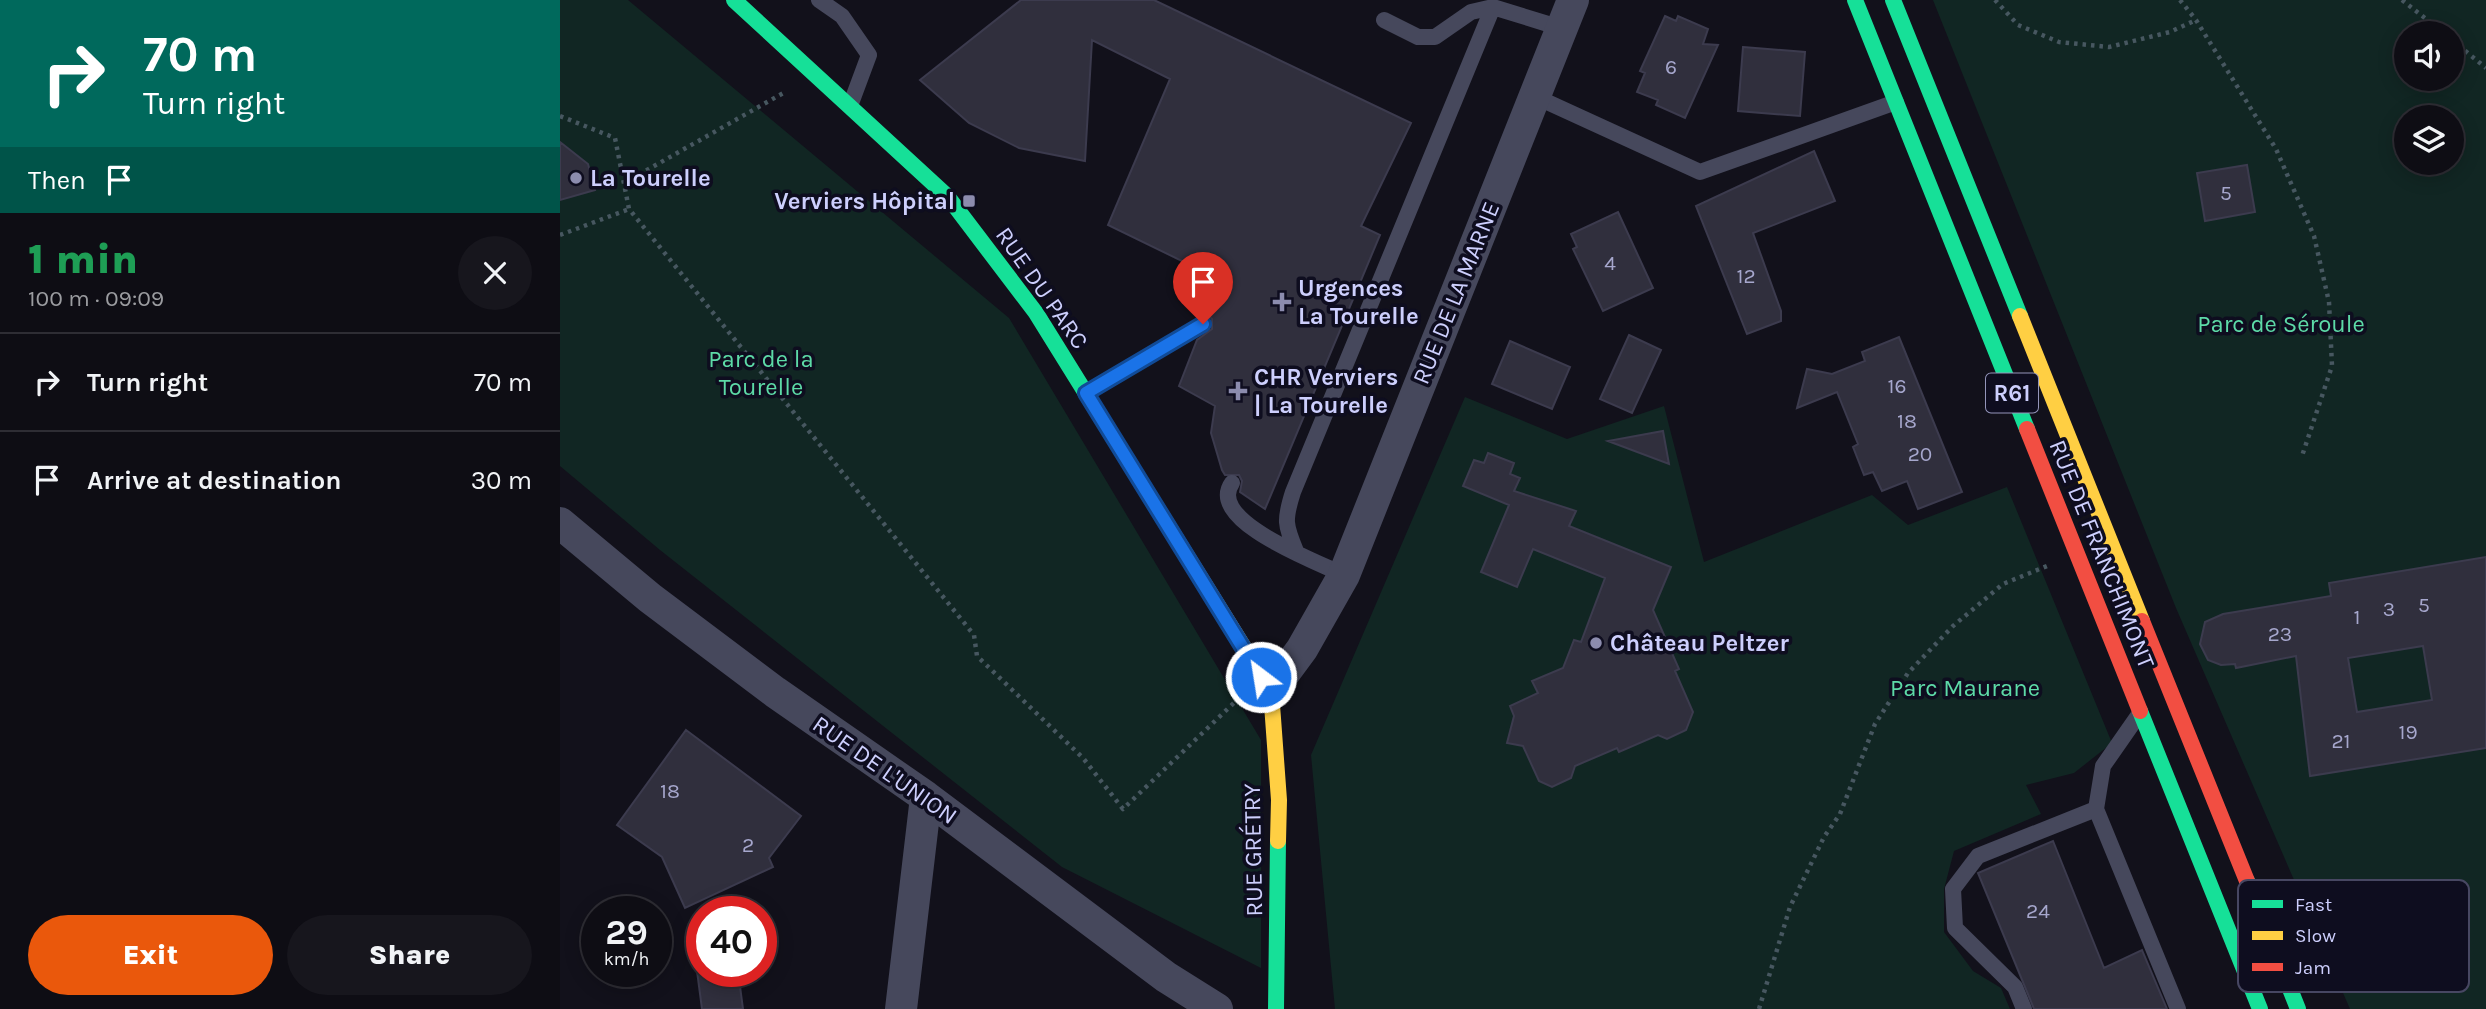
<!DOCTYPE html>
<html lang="en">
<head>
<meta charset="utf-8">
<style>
  :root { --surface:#0e0d14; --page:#17161d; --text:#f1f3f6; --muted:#9b9ca0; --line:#2e2d34; --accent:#ea580c }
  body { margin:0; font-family:Karla,sans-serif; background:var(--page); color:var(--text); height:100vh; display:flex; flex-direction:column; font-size:26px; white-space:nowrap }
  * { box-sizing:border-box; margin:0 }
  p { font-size:23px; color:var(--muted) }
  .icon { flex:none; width:38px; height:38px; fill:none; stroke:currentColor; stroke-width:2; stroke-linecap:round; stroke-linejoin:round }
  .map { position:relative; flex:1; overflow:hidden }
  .sheet { display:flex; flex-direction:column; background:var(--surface); width:560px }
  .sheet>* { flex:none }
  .banner { background:#00695c; color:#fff; overflow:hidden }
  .buttons { position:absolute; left:1834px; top:21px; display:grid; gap:14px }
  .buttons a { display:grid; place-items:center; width:70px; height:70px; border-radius:50%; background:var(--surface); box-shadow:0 4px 18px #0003,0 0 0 2px var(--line); font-size:35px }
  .speed { position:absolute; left:21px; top:896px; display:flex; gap:14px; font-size:35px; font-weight:700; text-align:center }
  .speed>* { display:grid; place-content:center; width:91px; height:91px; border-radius:50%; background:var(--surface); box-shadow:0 4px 18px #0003,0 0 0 2px var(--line); line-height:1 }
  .speed small { font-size:18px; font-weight:400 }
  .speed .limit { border:10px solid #d22; background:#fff; color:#111 }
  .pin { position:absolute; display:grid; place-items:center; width:60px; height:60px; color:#fff; margin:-72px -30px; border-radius:50% 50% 50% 0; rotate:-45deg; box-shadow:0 0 7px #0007 }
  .pin .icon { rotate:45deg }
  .me { position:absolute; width:77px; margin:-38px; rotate:329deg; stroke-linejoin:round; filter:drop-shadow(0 0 5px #0008) }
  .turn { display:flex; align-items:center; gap:24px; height:147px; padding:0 28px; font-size:32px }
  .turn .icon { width:91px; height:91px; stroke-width:2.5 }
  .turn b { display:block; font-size:49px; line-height:60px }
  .then { display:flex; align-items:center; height:66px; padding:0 28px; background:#0003; gap:14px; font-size:26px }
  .round { display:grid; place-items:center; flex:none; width:74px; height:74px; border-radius:37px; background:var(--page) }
  .overview { display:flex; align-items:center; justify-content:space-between; height:119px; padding:0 28px }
  h1 { font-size:42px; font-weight:800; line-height:52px; color:#1e9e55 }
  .action { display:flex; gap:14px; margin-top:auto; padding:14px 28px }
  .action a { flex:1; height:80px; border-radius:42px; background:var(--accent); color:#fff; font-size:28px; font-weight:800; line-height:80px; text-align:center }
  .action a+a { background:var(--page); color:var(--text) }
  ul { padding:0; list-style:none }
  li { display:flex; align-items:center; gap:21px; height:98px; padding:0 28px; border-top:2px solid var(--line) }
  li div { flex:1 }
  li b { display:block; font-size:26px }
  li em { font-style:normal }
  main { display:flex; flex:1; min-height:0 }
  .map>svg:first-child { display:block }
  .green { fill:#112623; fill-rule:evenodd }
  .building { fill:#302f3d; stroke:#3c3b4e; stroke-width:2; fill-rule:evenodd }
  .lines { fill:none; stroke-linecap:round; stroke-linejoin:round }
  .path { stroke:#475760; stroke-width:4.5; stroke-dasharray:3.5 5; stroke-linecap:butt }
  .lane { stroke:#46485c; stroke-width:16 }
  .street { stroke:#46485c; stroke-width:32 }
  .fast { stroke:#16e098; stroke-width:16 }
  .slow { stroke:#ffcf43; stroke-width:16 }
  .jam { stroke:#f24e42; stroke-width:16 }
  .route-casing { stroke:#114b97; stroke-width:18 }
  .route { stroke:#1a73e8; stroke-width:12 }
  .poi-dot { fill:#8c8cae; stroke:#0e0d1f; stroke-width:2.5 }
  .labels { text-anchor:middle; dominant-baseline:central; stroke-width:7; stroke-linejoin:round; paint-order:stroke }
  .number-label { font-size:21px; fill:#a6a7cd }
  .shield { fill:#0e0d1f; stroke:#9495ba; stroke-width:2 }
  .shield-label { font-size:23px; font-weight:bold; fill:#cdcffd }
  .poi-label { font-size:24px; font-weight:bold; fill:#cdcffd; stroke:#0e0d1f; text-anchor:start }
  .street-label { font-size:24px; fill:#cdcffd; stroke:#0e0d1f }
  .park-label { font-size:24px; fill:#5ddaa7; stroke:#0e0d1f }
  .key { fill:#0e0d1f; stroke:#474762; stroke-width:2 }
  .key-label { font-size:19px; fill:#cdcffd }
</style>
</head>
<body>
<main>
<section class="sheet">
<div class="banner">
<div class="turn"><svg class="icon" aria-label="right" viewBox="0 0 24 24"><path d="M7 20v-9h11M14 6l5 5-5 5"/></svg><div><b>70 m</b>Turn right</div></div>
<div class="then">Then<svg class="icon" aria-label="arrive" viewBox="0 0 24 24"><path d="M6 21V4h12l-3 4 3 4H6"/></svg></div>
</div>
<div class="overview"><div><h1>1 min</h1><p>100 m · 09:09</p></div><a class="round"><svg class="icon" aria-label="close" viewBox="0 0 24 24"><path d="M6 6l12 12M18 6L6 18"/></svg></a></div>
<ul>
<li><svg class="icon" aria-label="right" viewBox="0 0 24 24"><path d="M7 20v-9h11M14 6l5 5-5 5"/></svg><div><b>Turn right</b></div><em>70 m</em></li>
<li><svg class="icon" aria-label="arrive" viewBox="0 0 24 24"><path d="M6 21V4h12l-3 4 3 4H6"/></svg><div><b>Arrive at destination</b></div><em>30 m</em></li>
</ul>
<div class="action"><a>Exit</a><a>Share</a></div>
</section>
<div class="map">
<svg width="1926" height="1009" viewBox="0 0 1926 1009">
  <rect width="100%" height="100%" fill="#12111b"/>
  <!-- green -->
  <path class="green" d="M0,0H68L449,318L701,740V968L502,867L100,550L0,466Z
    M1373,0H1926V1009H1790L1616,608ZM1846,33H1892V79H1846ZM1846,117H1892V163H1846Z
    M905,397L1007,439L1104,406L1144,562L1312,495L1348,525L1447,487L1552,743L1514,773L1466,785L1481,814L1394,851L1384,889V932L1413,971L1441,988L1450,1009H775L751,755Z"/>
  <!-- building -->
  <path class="building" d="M461,0H594L851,123L801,226L820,235L705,509L680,492L682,481L679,475H665L662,470L651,433L655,406L619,386L637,340L652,329V319L647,314L661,280L548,225L610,79L532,40L525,161L459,148L409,123L360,80Z
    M1105,16L1116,21L1118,16L1148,29L1143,44L1158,45L1125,118L1096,105L1098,100L1077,92L1085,73L1080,71Z
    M1183,47L1245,52L1240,116L1178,111Z
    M0,142L28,164L35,190L0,200Z
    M1254,151L1275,201L1193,233L1221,311V321L1187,334L1136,206Z
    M1687,165L1695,212L1645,221L1637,173Z
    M1058,212L1093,288L1043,311L1013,249L1017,247L1011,234Z
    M1069,335L1101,350L1072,413L1040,399Z
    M1339,337L1402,492L1358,509L1347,481L1322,491L1313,472L1304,475L1293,447L1298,444L1277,392L1237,408L1247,369L1272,374L1305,361L1302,352Z
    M950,341L1010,367L992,409L932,384Z
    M1103,431L1109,464L1048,441Z
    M928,453L954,463L950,474L960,478L954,491L1016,511L1009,526L1111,567L1093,610L1119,669L1115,671L1133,712L1126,730L1107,739L1098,735L1059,752L1057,748L1015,766L1011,778L992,787L979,781L963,746L947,743L954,716L950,706L978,693L972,681L1003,668L1014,640L1021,642L1045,578L973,549L957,587L921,572L949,505L903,486L914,460L924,463Z
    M1926,557V748L1750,776L1736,656L1676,668L1675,664L1661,665L1648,660L1640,644L1645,622L1663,614L1771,596L1769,583ZM1863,646L1872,700L1797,712L1788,658Z
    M126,730L241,816L209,858L213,867L125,908L102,857L57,825Z
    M1493,841L1544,968L1582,950L1607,1009H1474L1418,873Z
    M137,971H178L183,1009H142Z"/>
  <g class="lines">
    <!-- path -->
    <path class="path" d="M1435,0L1458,25L1499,42L1549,47L1610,32L1636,20
      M1620,0L1636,20L1716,149L1754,236L1769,302L1772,366L1742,456
      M1842,0L1884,33
      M1892,40L1926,68
      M0,116L55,138L69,209L414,635L417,656L523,758L563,809L678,699
      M64,183L225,92
      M0,235L69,209
      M1199,1009L1230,907L1264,837L1280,814L1315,724L1348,673L1393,626L1443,584L1487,566"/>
    <!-- lane -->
    <path class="lane" d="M259,0L282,16L309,55L290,106
      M824,20L858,37H875L911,12L933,7L1001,28
      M974,96L1140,172L1336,102
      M526,393L643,324
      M672,483C645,521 760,563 784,575
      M736,551C725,525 724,520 733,492L933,7
      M1580,713L1543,766L1536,809L1618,1009
      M1464,1009L1455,987L1395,928L1393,889L1418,856L1536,809"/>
    <!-- street -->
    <path class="street" d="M0,523L90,598L215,692L366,797L606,977L657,1009
      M711,691L742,649L784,575L1013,0
      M341,1009L366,797"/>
    <!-- fast -->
    <path class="fast" d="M174,0L388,197L476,313L553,437
      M1295,0L1467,429
      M1333,0L1460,316
      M1580,711L1700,1009
      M1687,881L1738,1009
      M716,1009L718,841"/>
    <!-- slow -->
    <path class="slow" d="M1460,316L1582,621
      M553,437L711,691L719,800L718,841"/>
    <!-- jam -->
    <path class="jam" d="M1467,429L1580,711
      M1582,621L1687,881"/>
  </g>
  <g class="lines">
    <!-- route casing -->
    <g class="route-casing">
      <path id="route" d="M643,324L526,393L701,677"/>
    </g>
    <!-- route -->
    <use href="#route" class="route"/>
  </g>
  <!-- markers -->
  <g class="poi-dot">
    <circle cx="16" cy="178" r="7"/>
    <rect x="402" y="194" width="14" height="14" rx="3.5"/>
    <path d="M718.5 291.5h7v7h7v7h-7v7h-7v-7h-7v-7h7z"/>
    <path d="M674.5 380.5h7v7h7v7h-7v7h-7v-7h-7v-7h7z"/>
    <circle cx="1036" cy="643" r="7"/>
  </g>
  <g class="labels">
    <!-- number labels -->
    <g class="number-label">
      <text x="1111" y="67">6</text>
      <text x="1666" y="193">5</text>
      <text x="1050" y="263">4</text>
      <text x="1186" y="276">12</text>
      <text x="1337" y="386">16</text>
      <text x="1347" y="421">18</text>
      <text x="1360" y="454">20</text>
      <text x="1864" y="605">5</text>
      <text x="1829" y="609">3</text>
      <text x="1797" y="617">1</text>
      <text x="1720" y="634">23</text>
      <text x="1848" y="732">19</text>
      <text x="1781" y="741">21</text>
      <text x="110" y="791">18</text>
      <text x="188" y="845">2</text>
      <text x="1478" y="911">24</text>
    </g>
    <!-- shield labels -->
    <rect class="shield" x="1426" y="373.5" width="52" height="39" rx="5"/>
    <g class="shield-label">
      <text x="1452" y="393">R61</text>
    </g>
    <!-- poi labels -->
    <g class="poi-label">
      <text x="30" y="178">La Tourelle</text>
      <text x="395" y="201" text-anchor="end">Verviers Hôpital</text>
      <text x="738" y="288">Urgences<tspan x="738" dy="28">La Tourelle</tspan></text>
      <text x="694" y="377">CHR Verviers<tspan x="694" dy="28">| La Tourelle</tspan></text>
      <text x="1050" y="643">Château Peltzer</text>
    </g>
    <!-- street labels -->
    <g class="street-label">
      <text transform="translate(482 288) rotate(55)">RUE DU PARC</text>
      <text transform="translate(896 293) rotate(-68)">RUE DE LA MARNE</text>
      <text transform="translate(1542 554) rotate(68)">RUE DE FRANCHIMONT</text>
      <text transform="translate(325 770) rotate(35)">RUE DE L'UNION</text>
      <text transform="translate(693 850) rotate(-91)">RUE GRÉTRY</text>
    </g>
    <!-- park labels -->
    <g class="park-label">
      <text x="1721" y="324">Parc de Séroule</text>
      <text x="201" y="359">Parc de la<tspan x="201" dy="28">Tourelle</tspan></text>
      <text x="1405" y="688">Parc Maurane</text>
    </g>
  </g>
  <!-- legend -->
  <rect x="1678" y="880" width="231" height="112" rx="10" class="key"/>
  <rect x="1692" y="900" width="31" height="8" fill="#16e098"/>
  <rect x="1692" y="931" width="31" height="9" fill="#ffcf43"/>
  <rect x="1692" y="963" width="31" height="8" fill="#f24e42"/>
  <g class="key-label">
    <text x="1735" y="911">Fast</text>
    <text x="1735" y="942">Slow</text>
    <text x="1735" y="974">Jam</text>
  </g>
</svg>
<div class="buttons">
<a><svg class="icon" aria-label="sound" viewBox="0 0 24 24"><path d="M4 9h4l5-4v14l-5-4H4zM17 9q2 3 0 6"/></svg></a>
<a><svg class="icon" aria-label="layers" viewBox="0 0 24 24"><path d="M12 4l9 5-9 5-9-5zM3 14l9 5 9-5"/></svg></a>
</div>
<div class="speed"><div>29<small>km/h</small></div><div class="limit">40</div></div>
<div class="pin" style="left:643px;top:324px;background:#d93025"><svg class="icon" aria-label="arrive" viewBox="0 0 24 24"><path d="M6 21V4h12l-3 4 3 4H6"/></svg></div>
<svg class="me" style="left:701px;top:677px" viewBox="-20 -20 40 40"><circle r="17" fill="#1a73e8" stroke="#fff" stroke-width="3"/><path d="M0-11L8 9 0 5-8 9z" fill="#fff"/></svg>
</div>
</main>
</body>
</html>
